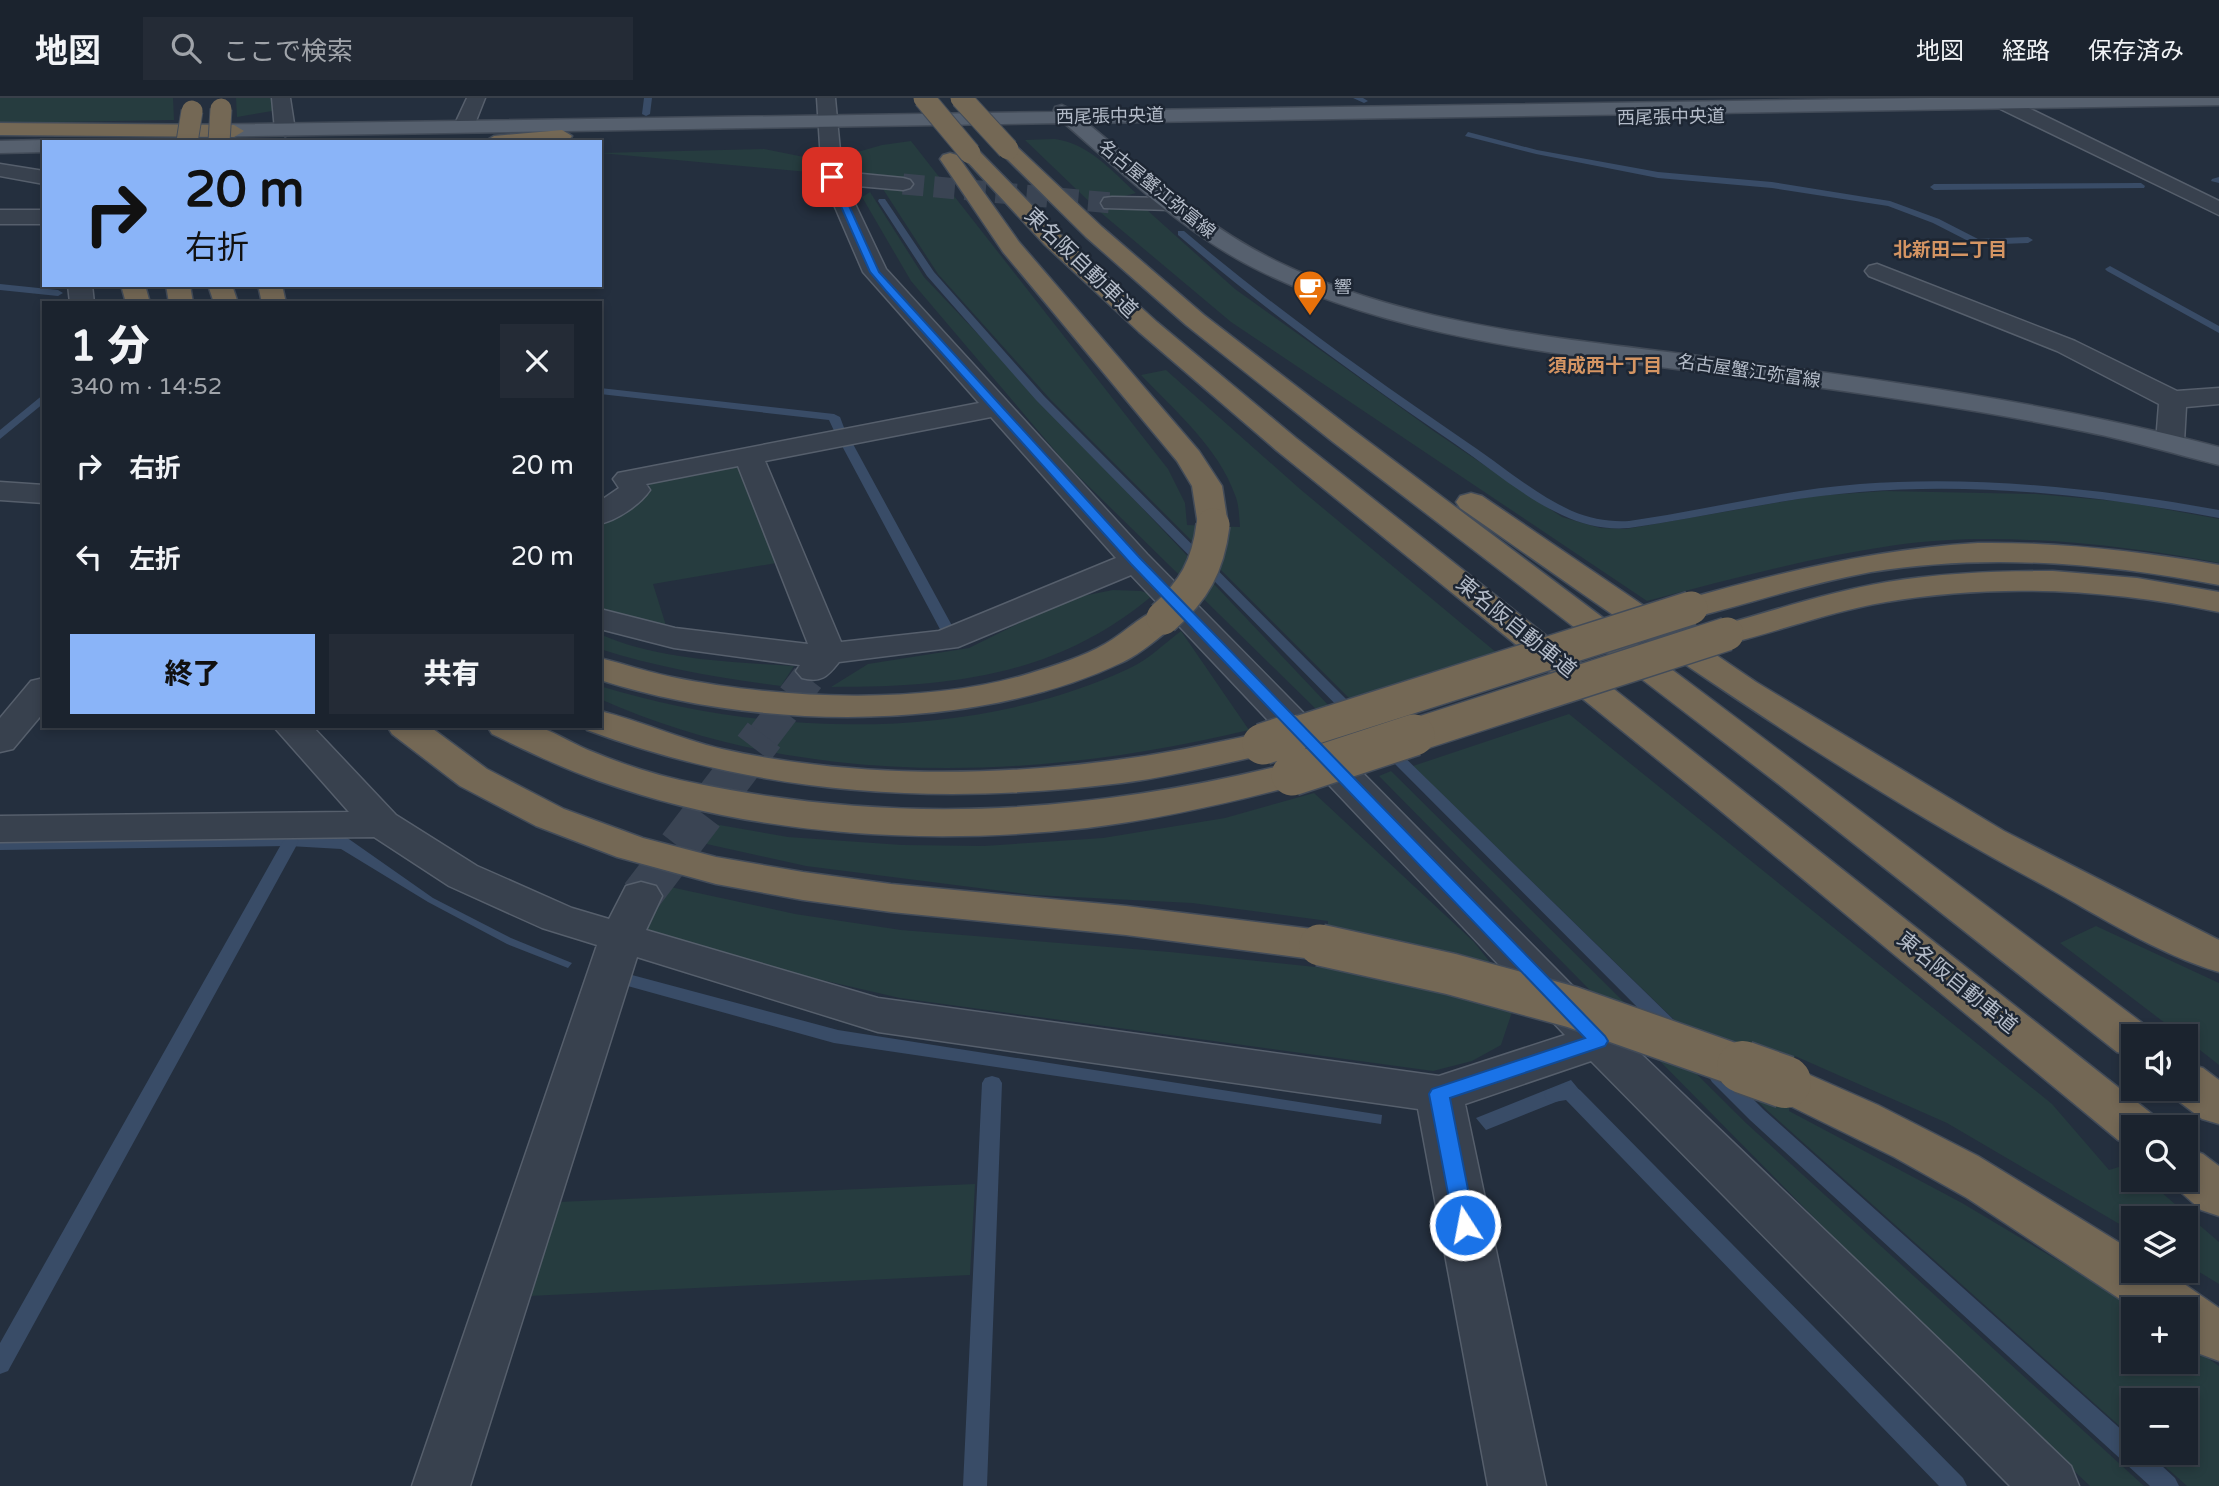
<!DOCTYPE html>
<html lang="ja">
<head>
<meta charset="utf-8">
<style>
  :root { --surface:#1b232e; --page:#242b36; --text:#f1f3f6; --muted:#a0a4aa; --line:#39404a; --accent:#8ab4f8 }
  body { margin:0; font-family:"Varela Round","Noto Sans JP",sans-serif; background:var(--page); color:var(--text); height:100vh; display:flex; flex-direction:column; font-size:26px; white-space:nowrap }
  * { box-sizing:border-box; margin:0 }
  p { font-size:23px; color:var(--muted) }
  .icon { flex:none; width:38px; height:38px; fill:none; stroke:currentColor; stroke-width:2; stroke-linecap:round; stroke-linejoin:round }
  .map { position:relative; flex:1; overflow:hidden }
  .sheet { position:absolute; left:42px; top:203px; width:560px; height:427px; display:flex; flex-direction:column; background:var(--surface); border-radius:0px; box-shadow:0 4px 10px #0003,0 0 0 2px var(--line) }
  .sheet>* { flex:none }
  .banner { position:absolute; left:42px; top:42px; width:560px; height:147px; border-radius:0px; box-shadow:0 4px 10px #0003,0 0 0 2px var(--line); background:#8ab4f8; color:#111; overflow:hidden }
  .controls { position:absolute; left:2121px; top:926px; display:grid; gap:14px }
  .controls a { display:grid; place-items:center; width:77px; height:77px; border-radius:0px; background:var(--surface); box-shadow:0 4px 10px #0003,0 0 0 2px var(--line); font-size:35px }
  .pin { position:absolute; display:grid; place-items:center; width:60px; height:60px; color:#fff; margin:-30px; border-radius:14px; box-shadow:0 4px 10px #0006 }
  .me { position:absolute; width:77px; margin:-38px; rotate:349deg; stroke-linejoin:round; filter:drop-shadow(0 0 5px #0008) }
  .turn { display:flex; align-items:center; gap:24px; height:147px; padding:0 28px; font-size:32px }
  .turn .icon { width:91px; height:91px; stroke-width:2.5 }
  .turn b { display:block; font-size:49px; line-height:60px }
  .round { display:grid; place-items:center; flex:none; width:74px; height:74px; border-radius:0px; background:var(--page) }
  .summary { display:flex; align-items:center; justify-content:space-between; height:119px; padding:0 28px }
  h1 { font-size:42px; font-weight:800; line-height:52px }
  .button { display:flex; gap:14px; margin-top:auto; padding:14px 28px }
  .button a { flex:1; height:80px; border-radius:0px; background:var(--accent); color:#111; font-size:28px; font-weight:800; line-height:80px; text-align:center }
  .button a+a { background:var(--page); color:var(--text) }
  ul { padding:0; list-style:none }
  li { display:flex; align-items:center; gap:21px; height:91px; padding:0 28px }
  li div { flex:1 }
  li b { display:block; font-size:26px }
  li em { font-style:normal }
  header { display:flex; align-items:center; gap:42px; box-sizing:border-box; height:98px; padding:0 35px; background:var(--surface); border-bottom:2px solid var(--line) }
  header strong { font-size:33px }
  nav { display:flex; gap:38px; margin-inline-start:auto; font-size:24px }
  .search { width:490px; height:63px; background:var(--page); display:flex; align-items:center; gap:18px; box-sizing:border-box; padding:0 24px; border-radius:0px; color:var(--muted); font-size:26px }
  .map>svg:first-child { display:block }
  .green { fill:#263c3f }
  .water { fill:#394c67 }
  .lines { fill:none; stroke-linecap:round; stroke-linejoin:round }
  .stream { fill:#394c67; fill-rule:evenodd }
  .minor-tunnel-far2 { stroke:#3a4453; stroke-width:21; stroke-dasharray:21 10; stroke-linecap:butt }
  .minor-tunnel-far1 { stroke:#3a4453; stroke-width:33; stroke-dasharray:33 17; stroke-linecap:butt }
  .minor-tunnel { stroke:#3a4453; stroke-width:41; stroke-dasharray:41 21; stroke-linecap:butt }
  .minor-casing { stroke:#565f6c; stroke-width:3 }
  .major-casing { stroke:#414a57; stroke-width:3 }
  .highway-casing { stroke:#434c59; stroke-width:3 }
  .minor { fill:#38414e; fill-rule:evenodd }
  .major { fill:#56606e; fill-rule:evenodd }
  .highway { fill:#746855; fill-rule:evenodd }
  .highway-bridge-far3-casing { stroke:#434c59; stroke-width:23; stroke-linecap:butt }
  .highway-bridge-far2-casing { stroke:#434c59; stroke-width:36; stroke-linecap:butt }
  .highway-bridge-far1-casing { stroke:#434c59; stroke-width:44; stroke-linecap:butt }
  .highway-bridge-casing { stroke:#434c59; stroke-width:55; stroke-linecap:butt }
  .highway-bridge-far3 { stroke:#746855; stroke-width:21 }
  .highway-bridge-far2 { stroke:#746855; stroke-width:33 }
  .highway-bridge-far1 { stroke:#746855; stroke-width:41 }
  .highway-bridge { stroke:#746855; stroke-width:52 }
  .route { fill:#1a73e8; stroke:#114b97; stroke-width:2 }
  .labels { text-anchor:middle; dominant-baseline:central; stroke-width:5; stroke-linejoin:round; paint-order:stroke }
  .far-street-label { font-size:18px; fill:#b4bcc9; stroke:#1d2633 }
  .far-poi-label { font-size:18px; fill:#b4bcc9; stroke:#1d2633; text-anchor:start }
  .far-neighbourhood-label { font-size:19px; font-weight:bold; fill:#d59563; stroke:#1d2633 }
  .street-label { font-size:21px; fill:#b4bcc9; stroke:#1d2633 }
</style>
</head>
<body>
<header>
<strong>地図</strong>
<div class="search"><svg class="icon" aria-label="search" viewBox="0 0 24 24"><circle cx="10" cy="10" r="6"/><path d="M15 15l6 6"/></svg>ここで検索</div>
<nav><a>地図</a><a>経路</a><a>保存済み</a></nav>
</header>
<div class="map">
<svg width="2219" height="1388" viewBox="0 0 2219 1388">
  <rect width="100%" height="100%" fill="#242f3e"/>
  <!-- green -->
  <path class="green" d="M0,0H173L174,22L0,25Z
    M236,0H274L278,12L237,19Z
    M1055,41C1089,46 1111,72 1136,95L1110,102L1115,110L1147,112L1235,191L1435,334L1562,419L1600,430L1626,431L1815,398L1884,393L2036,396L2126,404L2219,421V465C2118,446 1999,433 1896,447C1812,459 1730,481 1647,503L1231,224L1100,114L1025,42Z
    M911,43L1168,371L1185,405L1187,427L1240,429C1239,418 1239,406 1235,397C1218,349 1175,313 1141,277L1166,272L1300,391L1503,560L1353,604L1050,301L938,176L881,88L913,89L907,81L863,76L854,55L882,47Z
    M764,51L814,61L819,75L600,55Z
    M870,94L924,179L1330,609L1318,613L1068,368L911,183L862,99Z
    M729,367L744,371L782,464L653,486L668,534L600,513V425L647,392L653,381Z
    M1113,492L1141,493L1153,497C1057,578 953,589 831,589L868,566L969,550L1068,501Z
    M1181,533L1249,632C1037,683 804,692 600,601V588C765,639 971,645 1130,570C1148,562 1165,545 1181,533Z
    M600,536C657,562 732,564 794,568L781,588C719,580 660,570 600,551Z
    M1569,616L2052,1006L2109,1072L2129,1066L2133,1069V1082H2147L2219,1144V1186L2186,1166V1120H2133V1134L1947,1025L1795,958L1789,1013L1962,1105L2139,1211H2133V1264H2186V1245L2219,1268V1388H2187L2150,1355L2186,1354V1302H2133V1340L1768,1013L1413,668Z
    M1391,673L1746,1025L2144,1388H2090L1919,1226L1379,678Z
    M1314,695L1474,844L1509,888L1513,911L1501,947L1472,963L1433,973L900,900L692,852L639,828L661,787L795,816L901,832L1170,854L1325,870L1328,823L1192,805L1033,797L806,768L693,743L708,725L788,739L902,747L984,748L1103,740L1225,720Z
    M2096,828L2219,885V967L2186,941V938H2182L2060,845Z
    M975,1086L970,1177L529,1198L558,1104Z"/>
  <!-- water -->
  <path class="water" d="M346,739L433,800L511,840L572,865L568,870L507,846L428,804L341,751L289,748L0,752V745Z
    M632,877L838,932L1382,1017L1381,1026L834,945L624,887Z
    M1571,982L1581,994L1486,1032L1476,1020Z"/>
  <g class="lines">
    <!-- stream -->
    <path class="stream" d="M644,0H652L650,16L646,18L642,16Z
      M1353,0H1363L1368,3L1364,5Z
      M1468,34L1537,52L1658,74L1772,84L1890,103L1939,121L1978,141L2028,139L2033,142L2028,145L1976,147L1933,125L1888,108L1772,90L1658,80L1536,56L1465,38Z
      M2219,79V85L2211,83L2212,81Z
      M2141,85L2145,88L2144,90L1934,92L1930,89L1934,86Z
      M879,101H885L934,174L1044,298L1360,615L1362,618L1360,621H1350L1036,302L927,178L878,103Z
      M1178,133H1184C1272,208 1366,275 1461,340C1498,364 1532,395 1572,413C1591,421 1609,424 1629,423C1706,412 1782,392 1860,386C1980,377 2101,391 2219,412V420C2101,398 1980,384 1860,394C1782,400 1706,419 1629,430C1606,432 1583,427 1562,417C1523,399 1490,370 1455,346C1359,280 1266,213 1178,137Z
      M2110,168L2219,228V235L2107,173L2105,171Z
      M0,186L58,192L63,195L58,198L0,192Z
      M600,290L834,316L840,319L846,335L836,337L829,322L600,296Z
      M44,296V305L0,341V332Z
      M847,343L853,346L956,535L954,538H944L942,535L841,346Z
      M1386,644L1391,646L1678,926L1680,931L1678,936L1671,938L1664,936L1381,652L1378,649Z
      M291,738L299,743L8,1273L0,1276V1245L283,743Z
      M1719,972L1726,974L1764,1012L2133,1342V1354H2147L2175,1380L2179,1388H2150L1750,1022L1712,984L1709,979L1712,974Z
      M992,978L999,980L1002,985L987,1388H963L982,985L985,980Z
      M1566,985L1580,992L1963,1380L1967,1388H1939L1566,1002L1554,1004L1547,1002L1544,997L1547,992Z"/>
    <!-- minor-tunnel-far2 -->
    <path class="minor-tunnel-far2" d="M903,86L1112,105"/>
    <!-- minor-tunnel-far1 -->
    <path class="minor-tunnel-far1" d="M763,639L808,580"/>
    <!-- minor-tunnel -->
    <path class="minor-tunnel" d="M641,798L764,637"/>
    <!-- minor casing -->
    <g class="minor-casing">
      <path id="minor" d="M272,0H290L295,32L292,36L285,38L275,32Z
        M467,0H485L474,28L464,34L454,28Z
        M817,0H835L842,74L903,80L910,82L913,86L910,90L903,92L846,87L886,171L1147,456L1615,931L2071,1368L2079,1388H2010L1591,963L1465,1006L1546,1388H1488L1418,1011L878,934L637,859L470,1388H412L597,847L542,830L449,788L374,739L0,744V718L349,714L273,628H312L396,717L477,768L572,810L609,821L626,788L641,784L656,788L662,798L646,832L878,900L1439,978L1565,937L1131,477L958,549L839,564C827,579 821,585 802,580L796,573L800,567L674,550L600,531V511L675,530L808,546L738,368L646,386L650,392C640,407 617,422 600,426V403L619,390L613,381L618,375L979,305L863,174L822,79ZM991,319L1116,460L939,533L841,544L765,363Z
        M1984,0H2008L2219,103V117L1986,4Z
        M0,66L44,73V86L0,78Z
        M1112,99L1171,100L1179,101L1182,106L1179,111L1171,112L1104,110L1101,105L1104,100Z
        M0,112H44V126H0Z
        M1877,166L2075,243L2177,293L2219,290V306L2186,309L2184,344L2180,350L2170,353L2160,350L2156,344L2159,306L2057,253L1869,178L1865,173L1869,168Z
        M68,187H92L94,205H70Z
        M0,384L44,387V405L0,402Z
        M44,580V614L13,651L0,654V620L31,583Z"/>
    </g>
    <!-- major casing -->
    <g class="major-casing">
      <path id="major" d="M1929,0H2219V7L1087,25C1148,75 1204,128 1276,163C1411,229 1568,241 1715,260C1885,282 2053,305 2219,349V367C2175,356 2132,343 2087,334C1981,312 1873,297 1765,282C1598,260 1413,248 1260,173C1186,137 1127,79 1064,25L191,39L181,33L191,27L1053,14L1055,9L1062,7L1074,13Z
        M44,42L51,44H44V54L0,55V43Z"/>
    </g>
    <!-- highway casing -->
    <g class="highway-casing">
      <path id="highway" d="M0,25L234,27L244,33L234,39L0,37Z
        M562,32L572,38L569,42L484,44L494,38Z
        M1008,45L1015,47L1102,129L1204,217L1353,332L2149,930L2154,938H2133V959L2117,954L1777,685L1333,344L1186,227L1086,139L1001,55L998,51L1001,47Z
        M970,49L977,51L1061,137L1157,224L1296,340L2152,1016L2159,1029H2133V1047L2118,1042L1716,709L1276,352L1139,234L1045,147L963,59L960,55L963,51Z
        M950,55L957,57L1019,144L1199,353L1222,388L1228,427L1224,434L1213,436L1202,434L1198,427L1192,388L1177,363L1003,154L940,61L943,57Z
        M121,187H145L150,205H126Z
        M166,187H190L193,205H169Z
        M208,187H232L238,205H214Z
        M258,187H282L286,205H262Z
        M1471,395L1482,398L1756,584L2004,733L2219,842V874C2157,856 2100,818 2043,787C1839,678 1650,543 1460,410L1456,404L1460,398Z
        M1978,445C2059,444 2139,453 2219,467V487C2104,465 1987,455 1871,474C1810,485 1751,505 1691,520L1679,517L1674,510L1679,503C1778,475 1875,451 1978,445Z
        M2053,473L2137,480L2219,494V514C2109,491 1997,485 1886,504C1832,513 1780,533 1727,546L1715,543L1710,536L1715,529C1772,513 1829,494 1887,484C1942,475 1997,473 2053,473Z
        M1163,510L1175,513L1180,520L1175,527C1158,540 1142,555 1123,564C973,636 756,632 600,582V560C624,566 648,574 672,579C778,601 927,608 1031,575C1056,567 1082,559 1105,546C1125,535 1141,516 1163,510Z
        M600,613C641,623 680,641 722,651C856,681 1003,679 1138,659C1180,653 1221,643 1263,635L1276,638L1282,646L1276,654L1263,657C1216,667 1169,679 1122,685C937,708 762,697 587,632L585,628H600Z
        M387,628H429L487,671L564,711L643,740L716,759L803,774L891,786L1126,808L1320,832L1335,836L1341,847L1335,858L1320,862L1126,837L891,814L803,802L716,786L617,759L536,728L460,688L392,636Z
        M487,628C502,628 520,625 535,628C552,632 571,645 588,652C624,667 661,679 699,686C905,728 1090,715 1292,665L1305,669L1311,677L1305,685C1233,704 1161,721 1087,730C926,748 753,738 599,683C562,670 527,653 492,636Z
        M2186,965L2203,970L2219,982V1026L2202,1021L2169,996L2167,990H2186Z
        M1785,966L1878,1007L1978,1058L2133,1153V1172H2164L2219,1210V1263L2200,1256L2186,1246V1211H2135L1967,1100L1894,1059L1768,997L1762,984L1768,971Z
        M2186,1050L2203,1056L2219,1068V1118L2201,1112L2167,1082H2186Z"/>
    </g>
    <!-- minor -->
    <use href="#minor" class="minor"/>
    <!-- major -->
    <use href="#major" class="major"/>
    <!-- highway -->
    <use href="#highway" class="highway"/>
    <!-- highway-bridge-far3 casing -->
    <g class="highway-bridge-far3-casing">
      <path id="highway-bridge-far3" d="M924,0L970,55
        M961,0L1008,51
        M187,44L192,13
        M219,44L221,11"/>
    </g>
    <!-- highway-bridge-far2 casing -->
    <g class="highway-bridge-far2-casing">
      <path id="highway-bridge-far2" d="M1163,520C1194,493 1208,468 1213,427
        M1285,639L1691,510
        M1409,639L1727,536"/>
    </g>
    <!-- highway-bridge-far1 casing -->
    <g class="highway-bridge-far1-casing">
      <path id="highway-bridge-far1" d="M1263,646L1290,637
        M1292,677L1414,637
        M1320,847L1451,876L1572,909L1748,971"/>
    </g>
    <!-- highway-bridge casing -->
    <g class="highway-bridge-casing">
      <path id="highway-bridge" d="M1743,969L1785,984"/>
    </g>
    <!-- highway-bridge-far3 -->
    <use href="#highway-bridge-far3" class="highway-bridge-far3"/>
    <!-- highway-bridge-far2 -->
    <use href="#highway-bridge-far2" class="highway-bridge-far2"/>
    <!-- highway-bridge-far1 -->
    <use href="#highway-bridge-far1" class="highway-bridge-far1"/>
    <!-- highway-bridge -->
    <use href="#highway-bridge" class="highway-bridge"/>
  </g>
  <!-- route -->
  <path class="route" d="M832,77L836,79L879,174L893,189L1140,460L1605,938L1608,943L1605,948L1450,1000L1475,1127L1472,1133L1465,1136L1457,1133L1454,1127L1429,996L1432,991L1585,940L1131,466L886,193L870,174L828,79Z"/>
  <!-- icons -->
  <defs>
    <g id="cafe-pin" transform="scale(1.75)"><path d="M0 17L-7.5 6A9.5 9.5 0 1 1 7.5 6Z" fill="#e8710a" stroke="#1d2633"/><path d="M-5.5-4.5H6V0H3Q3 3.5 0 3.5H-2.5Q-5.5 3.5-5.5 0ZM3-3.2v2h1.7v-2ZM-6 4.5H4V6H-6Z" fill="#fff"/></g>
  </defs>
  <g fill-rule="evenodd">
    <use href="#cafe-pin" x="1310" y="189"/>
  </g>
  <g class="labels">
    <!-- far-street labels -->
    <g class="far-street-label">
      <text transform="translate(1110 18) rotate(-1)">西尾張中央道</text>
      <text transform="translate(1671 19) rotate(-1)">西尾張中央道</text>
      <text transform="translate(1157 91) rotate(39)">名古屋蟹江弥富線</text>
      <text transform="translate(1749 273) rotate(8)">名古屋蟹江弥富線</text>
    </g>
    <!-- far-poi labels -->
    <g class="far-poi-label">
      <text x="1334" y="189">響</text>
    </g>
    <!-- far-neighbourhood labels -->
    <g class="far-neighbourhood-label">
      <text x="1950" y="152">北新田二丁目</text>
      <text x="1605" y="268">須成西十丁目</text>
    </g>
    <!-- street labels -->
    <g class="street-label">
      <text transform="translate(1081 165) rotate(44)">東名阪自動車道</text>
      <text transform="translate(1516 529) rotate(39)">東名阪自動車道</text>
      <text transform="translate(1957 885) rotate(39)">東名阪自動車道</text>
    </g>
  </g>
</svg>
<div class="controls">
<a><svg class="icon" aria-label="sound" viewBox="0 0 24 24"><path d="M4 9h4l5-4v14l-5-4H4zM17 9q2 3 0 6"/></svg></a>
<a><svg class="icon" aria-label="search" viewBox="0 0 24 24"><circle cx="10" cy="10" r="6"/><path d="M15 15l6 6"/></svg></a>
<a><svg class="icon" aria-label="layers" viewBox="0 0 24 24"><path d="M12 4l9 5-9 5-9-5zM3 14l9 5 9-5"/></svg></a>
<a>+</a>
<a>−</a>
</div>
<div class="pin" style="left:832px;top:79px;background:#d93025"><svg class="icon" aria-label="arrive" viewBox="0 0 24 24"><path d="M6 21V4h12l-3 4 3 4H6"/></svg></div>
<svg class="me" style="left:1465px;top:1127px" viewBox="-20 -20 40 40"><circle r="17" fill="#1a73e8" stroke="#fff" stroke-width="3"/><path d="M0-11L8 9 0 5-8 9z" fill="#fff"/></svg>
<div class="banner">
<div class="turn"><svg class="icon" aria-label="right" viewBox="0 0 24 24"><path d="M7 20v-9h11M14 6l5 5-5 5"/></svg><div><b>20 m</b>右折</div></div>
</div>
<section class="sheet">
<div class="summary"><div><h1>1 分</h1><p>340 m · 14:52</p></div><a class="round"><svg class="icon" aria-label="close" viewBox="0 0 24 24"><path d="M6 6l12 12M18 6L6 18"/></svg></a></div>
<ul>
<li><svg class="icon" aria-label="right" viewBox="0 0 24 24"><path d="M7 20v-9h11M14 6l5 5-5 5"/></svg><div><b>右折</b></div><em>20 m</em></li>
<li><svg class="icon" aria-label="left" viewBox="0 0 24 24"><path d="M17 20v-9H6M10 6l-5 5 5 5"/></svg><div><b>左折</b></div><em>20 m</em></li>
</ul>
<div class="button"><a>終了</a><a>共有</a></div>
</section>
</div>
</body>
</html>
